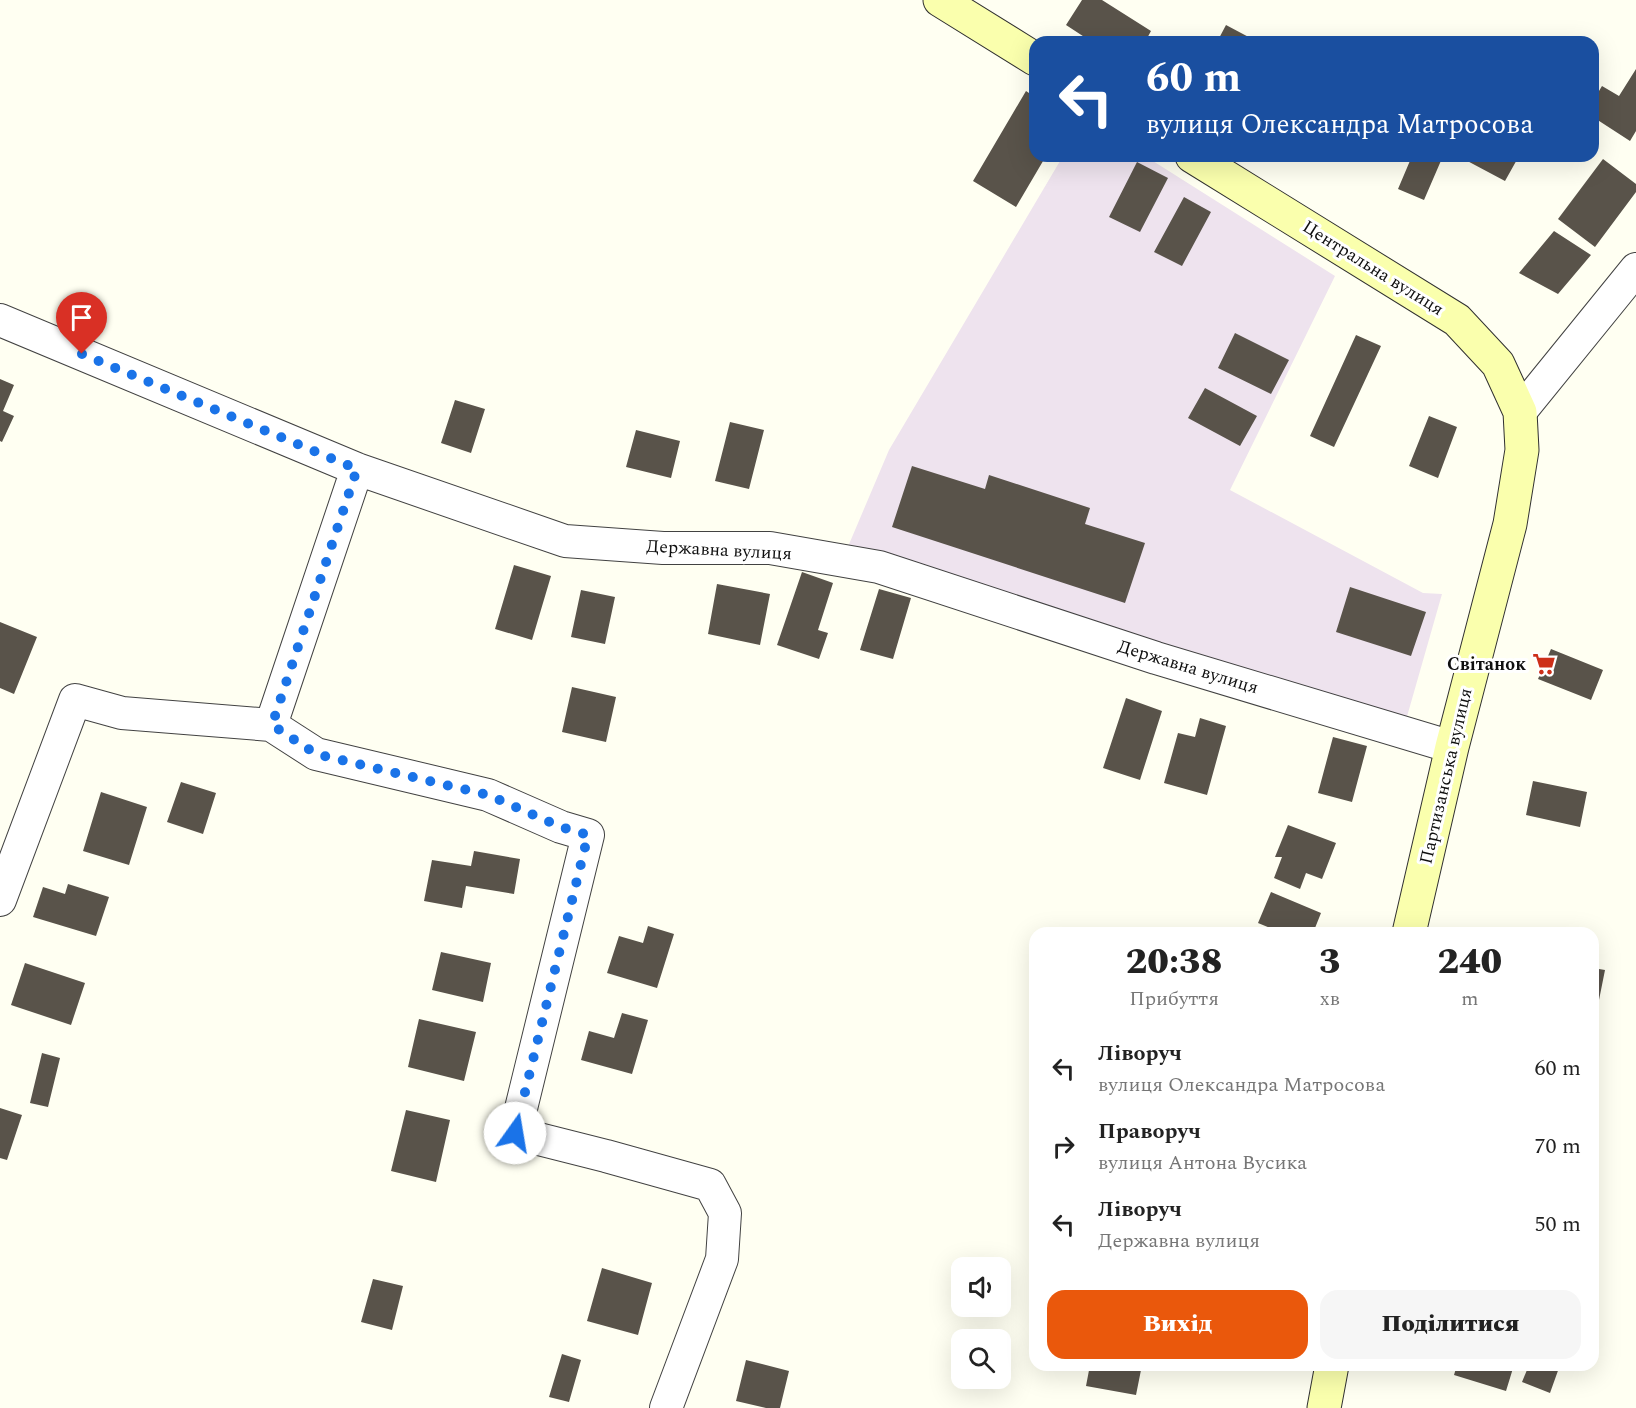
<!DOCTYPE html>
<html lang="uk">
<head>
<meta charset="utf-8">
<style>
  :root { --surface:#fff; --page:#f6f6f6; --text:#222; --muted:#767676; --accent:#ea580c }
  body { margin:0; font-family:Spectral,serif; background:var(--page); color:var(--text); height:100vh; display:flex; flex-direction:column; font-size:22px; white-space:nowrap }
  * { box-sizing:border-box; margin:0 }
  p { font-size:20px; color:var(--muted) }
  .icon { flex:none; width:33px; height:33px; fill:none; stroke:currentColor; stroke-width:2; stroke-linecap:round; stroke-linejoin:round }
  .map { position:relative; flex:1; overflow:hidden }
  .sheet { position:absolute; left:1029px; top:927px; width:570px; height:444px; display:flex; flex-direction:column; background:var(--surface); border-radius:18px; box-shadow:0 6px 24px #0002 }
  .sheet>* { flex:none }
  .hud { position:absolute; left:1029px; top:36px; width:570px; height:126px; border-radius:18px; box-shadow:0 6px 24px #0002; background:#1a4fa0; color:#fff; overflow:hidden }
  .controls { position:absolute; left:951px; top:1257px; display:grid; gap:12px }
  .controls a { display:grid; place-items:center; width:60px; height:60px; border-radius:12px; background:var(--surface); box-shadow:0 6px 24px #0002; font-size:30px }
  .pin { position:absolute; display:grid; place-items:center; width:51px; height:51px; color:#fff; margin:-62px -26px; border-radius:50% 50% 50% 0; rotate:-45deg; box-shadow:0 0 6px #0007 }
  .pin .icon { rotate:45deg }
  .me { position:absolute; width:66px; margin:-33px; rotate:13deg; stroke-linejoin:round; filter:drop-shadow(0 0 4px #0008) }
  .turn { display:flex; align-items:center; gap:21px; height:126px; padding:0 18px; font-size:27px }
  .turn .icon { width:78px; height:78px; stroke-width:2.5 }
  .turn b { display:block; font-size:42px; line-height:51px }
  .eta { display:flex; justify-content:space-evenly; align-items:center; height:102px; text-align:center }
  .eta b { font-size:36px; font-weight:800; line-height:42px }
  .action { display:flex; gap:12px; margin-top:auto; padding:12px 18px }
  .action a { flex:1; height:69px; border-radius:18px; background:var(--accent); color:#fff; font-size:24px; font-weight:800; line-height:69px; text-align:center }
  .action a+a { background:var(--page); color:var(--text) }
  ul { padding:0; list-style:none }
  li { display:flex; align-items:center; gap:18px; height:78px; padding:0 18px }
  li div { flex:1 }
  li b { display:block; font-size:22px }
  li em { font-style:normal }
  .map>svg:first-child { display:block }
  .industrial { fill:#eee3ee }
  .building { fill:#59534a }
  .lines { fill:none; stroke-linecap:round; stroke-linejoin:round }
  .minor-casing { stroke:#424242; stroke-width:34 }
  .secondary-casing { stroke:#313131; stroke-width:35 }
  .minor { stroke:#fff; stroke-width:32 }
  .secondary { stroke:#faffad; stroke-width:33 }
  .route { stroke:#1a73e8; stroke-width:10; stroke-dasharray:0 18 }
  .labels { text-anchor:middle; dominant-baseline:central; stroke-width:6; stroke-linejoin:round; paint-order:stroke }
  .street-label { font-size:18px; fill:#0f0f0f; stroke:#fff }
  .poi-label { font-size:18px; font-weight:bold; fill:#0f0f0f; stroke:#fff; text-anchor:end }
</style>
</head>
<body>
<div class="map">
<svg width="1636" height="1408" viewBox="0 0 1636 1408">
  <rect width="100%" height="100%" fill="#fffff2"/>
  <!-- industrial -->
  <path class="industrial" d="M1063,156H1145L1335,276L1230,490L1423,593L1442,594L1406,720L847,549L889,450Z"/>
  <!-- building -->
  <path class="building" d="M1082,0H1102L1151,31L1145,42H1092L1066,25Z
    M1226,25L1258,42H1217Z
    M1636,69V131L1630,141L1593,117V101L1602,86L1619,96Z
    M1026,91L1035,97V156H1046L1016,207L973,181Z
    M1412,156H1443L1424,200L1398,189Z
    M1458,156H1519L1505,181Z
    M1603,159L1636,184V192L1595,247L1558,219Z
    M1137,162L1168,178L1140,232L1109,217Z
    M1184,197L1211,212L1182,266L1154,252Z
    M1554,231L1591,255L1558,294L1519,273Z
    M1235,333L1289,360L1271,394L1218,368Z
    M1356,335L1381,346L1334,447L1310,436Z
    M0,379L14,385L3,411L14,416L2,442L0,441Z
    M1205,388L1257,416L1240,446L1188,418Z
    M455,400L485,409L471,453L441,443Z
    M1429,416L1457,427L1438,478L1409,466Z
    M730,422L764,430L749,489L715,481Z
    M636,430L680,441L671,478L626,467Z
    M912,466L985,489L989,475L1090,508L1085,524L1145,543L1125,603L892,527Z
    M514,565L551,576L532,640L495,629Z
    M802,572L833,583L818,630L828,633L819,659L777,645Z
    M717,584L770,594L760,645L708,634Z
    M1350,587L1426,612L1411,656L1336,632Z
    M879,589L911,598L893,659L860,650Z
    M581,590L615,597L605,644L571,637Z
    M0,622L37,637L14,694L0,688Z
    M1551,649L1603,670L1591,700L1538,679Z
    M572,687L616,697L606,742L562,732Z
    M1126,698L1162,711L1140,780L1103,768Z
    M1200,718L1226,726L1207,795L1164,783L1178,733L1195,737Z
    M1333,737L1367,746L1352,802L1318,793Z
    M1533,781L1587,792L1580,827L1526,815Z
    M181,782L216,793L203,834L167,822Z
    M101,792L147,807L129,865L83,851Z
    M1288,825L1336,843L1322,879L1306,873L1300,889L1274,878L1282,857H1275Z
    M474,851L520,859L514,894L466,886L462,908L424,901L432,860L471,866Z
    M68,884L109,897L96,936L33,917L43,887L65,894Z
    M1271,892L1321,913L1313,933H1282L1258,923Z
    M648,926L674,934L657,988L607,973L619,936L643,943Z
    M441,952L491,963L483,1002L432,990Z
    M25,963L85,983L71,1025L11,1005Z
    M1593,968L1605,970L1599,1000L1593,999Z
    M622,1013L648,1020L632,1074L581,1060L589,1031L614,1038Z
    M419,1019L476,1032L464,1081L408,1067Z
    M42,1053L60,1058L48,1107L30,1103Z
    M0,1108L22,1115L7,1160L0,1158Z
    M406,1110L450,1120L436,1182L391,1171Z
    M602,1268L652,1283L638,1335L587,1321Z
    M373,1279L403,1286L392,1330L361,1322Z
    M562,1354L581,1360L569,1402L549,1397Z
    M746,1360L789,1371L780,1408H766L736,1401Z
    M1090,1365H1142L1136,1395L1086,1386Z
    M1457,1365H1514L1506,1391L1454,1375Z
    M1529,1365H1560L1550,1393L1522,1382Z"/>
  <g class="lines">
    <!-- minor casing -->
    <g class="minor-casing">
      <path id="minor" d="M0,320L357,469L565,541L663,548H770L879,567L1156,658L1452,747
        M1520,412L1636,269
        M271,725L316,754L488,795L561,827L588,835L515,1133L606,1156L710,1185L725,1213L722,1259L666,1408
        M0,900L75,700L122,713L271,725L357,469"/>
    </g>
    <!-- secondary casing -->
    <g class="secondary-casing">
      <path id="secondary" d="M940,0L1035,59
        M1192,156L1457,320L1498,364L1520,412L1522,450L1510,524L1452,747L1409,933
        M1324,1408L1332,1365"/>
    </g>
    <!-- minor -->
    <use href="#minor" class="minor"/>
    <!-- secondary -->
    <use href="#secondary" class="secondary"/>
  </g>
  <g class="lines">
    <!-- route -->
    <path class="route" d="M82,354L357,469L272,725L316,754L488,795L561,827L588,835L515,1133"/>
  </g>
  <!-- icons -->
  <defs>
    <g id="supermarket-bare" transform="scale(1.8)"><path d="M-6-5.5h2.5l.6 2H6L4.5 2H-2.5L-4.4-4H-6ZM-1.5 3.2a1.3 1.3 0 1 0 .1 0ZM3 3.2a1.3 1.3 0 1 0 .1 0Z" fill="#cd2f19" stroke="#fff" stroke-width="2.5" paint-order="stroke"/></g>
  </defs>
  <g fill-rule="evenodd">
    <use href="#supermarket-bare" x="1544" y="664"/>
  </g>
  <g class="labels">
    <!-- street labels -->
    <g class="street-label">
      <text transform="translate(1373 268) rotate(32)">Центральна вулиця</text>
      <text transform="translate(719 550) rotate(3)">Державна вулиця</text>
      <text transform="translate(1188 667) rotate(17)">Державна вулиця</text>
      <text transform="translate(1446 776) rotate(-77)">Партизанська вулиця</text>
    </g>
    <!-- poi labels -->
    <g class="poi-label">
      <text x="1526" y="664">Світанок</text>
    </g>
  </g>
</svg>
<div class="controls">
<a><svg class="icon" aria-label="sound" viewBox="0 0 24 24"><path d="M4 9h4l5-4v14l-5-4H4zM17 9q2 3 0 6"/></svg></a>
<a><svg class="icon" aria-label="search" viewBox="0 0 24 24"><circle cx="10" cy="10" r="6"/><path d="M15 15l6 6"/></svg></a>
</div>
<div class="pin" style="left:82px;top:354px;background:#d93025"><svg class="icon" aria-label="arrive" viewBox="0 0 24 24"><path d="M6 21V4h12l-3 4 3 4H6"/></svg></div>
<svg class="me" style="left:515px;top:1133px" viewBox="-20 -20 40 40"><circle r="19" fill="#fff"/><path d="M0-13L10 11 0 6-10 11z" fill="#1a73e8"/></svg>
<div class="hud">
<div class="turn"><svg class="icon" aria-label="left" viewBox="0 0 24 24"><path d="M17 20v-9H6M10 6l-5 5 5 5"/></svg><div><b>60 m</b>вулиця Олександра Матросова</div></div>
</div>
<section class="sheet">
<div class="eta">
<div><b>20:38</b><p>Прибуття</p></div>
<div><b>3</b><p>хв</p></div>
<div><b>240</b><p>m</p></div>
</div>
<ul>
<li><svg class="icon" aria-label="left" viewBox="0 0 24 24"><path d="M17 20v-9H6M10 6l-5 5 5 5"/></svg><div><b>Ліворуч</b><p>вулиця Олександра Матросова</p></div><em>60 m</em></li>
<li><svg class="icon" aria-label="right" viewBox="0 0 24 24"><path d="M7 20v-9h11M14 6l5 5-5 5"/></svg><div><b>Праворуч</b><p>вулиця Антона Вусика</p></div><em>70 m</em></li>
<li><svg class="icon" aria-label="left" viewBox="0 0 24 24"><path d="M17 20v-9H6M10 6l-5 5 5 5"/></svg><div><b>Ліворуч</b><p>Державна вулиця</p></div><em>50 m</em></li>
</ul>
<div class="action"><a>Вихід</a><a>Поділитися</a></div>
</section>
</div>
</body>
</html>
